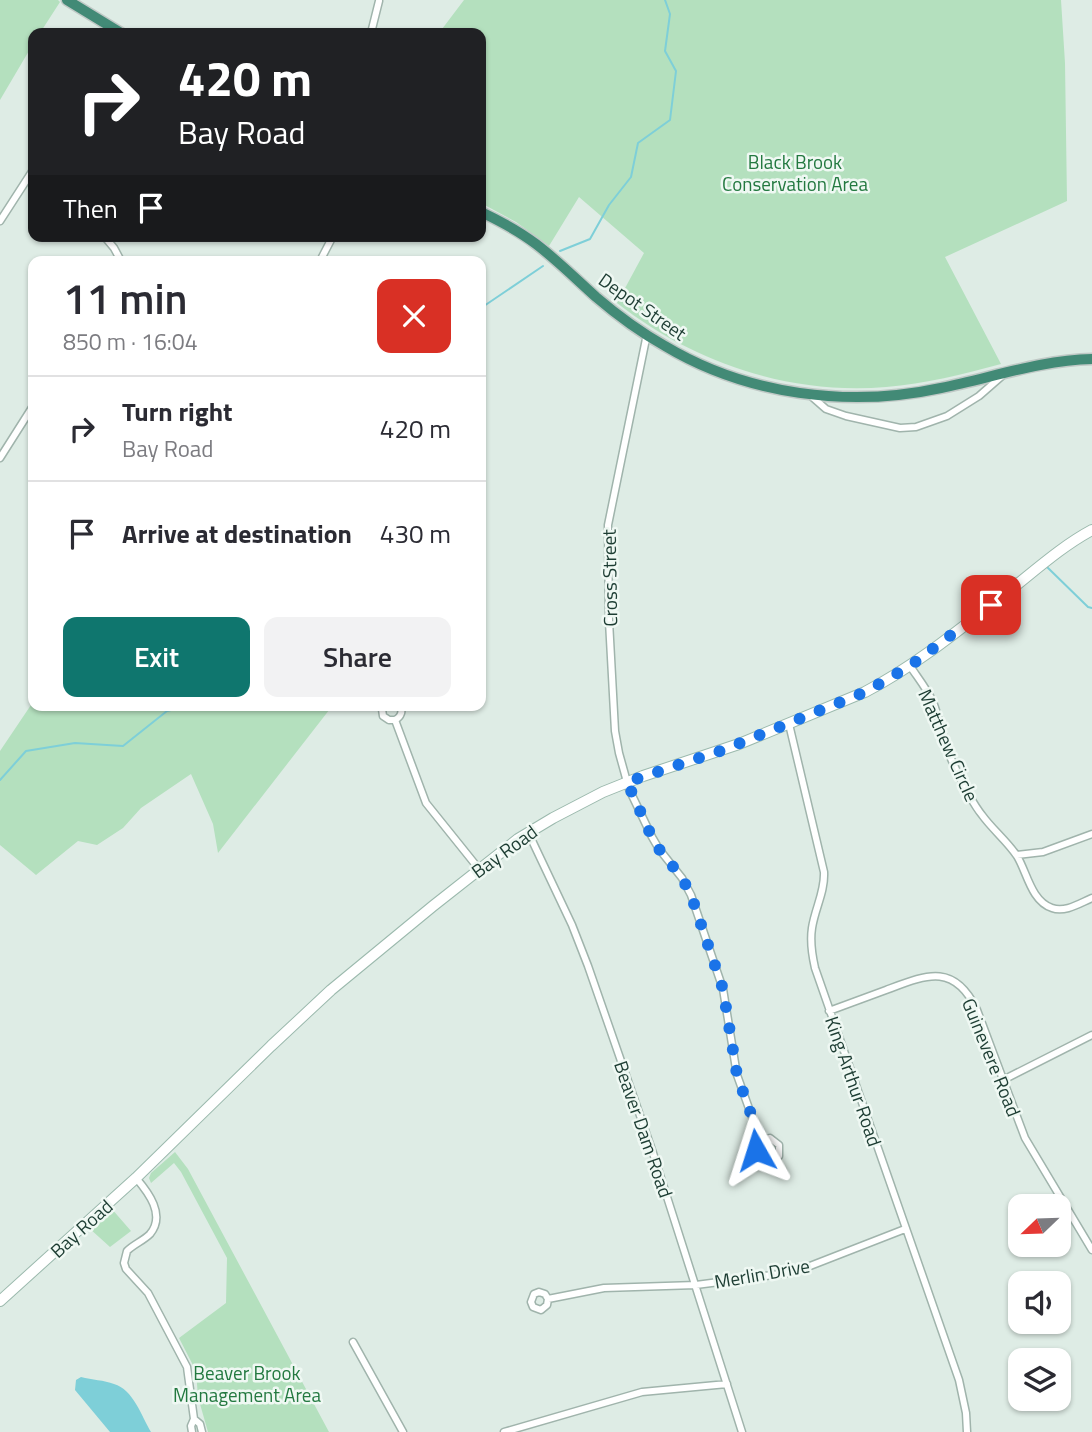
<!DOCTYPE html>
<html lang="en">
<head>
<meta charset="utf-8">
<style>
  :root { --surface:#fff; --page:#f2f2f3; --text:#2b2b33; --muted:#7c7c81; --line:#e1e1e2; --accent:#0f766e }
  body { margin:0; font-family:"Titillium Web",sans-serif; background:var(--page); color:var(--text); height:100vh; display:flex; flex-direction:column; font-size:26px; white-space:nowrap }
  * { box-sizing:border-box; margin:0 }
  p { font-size:23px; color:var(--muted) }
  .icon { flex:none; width:38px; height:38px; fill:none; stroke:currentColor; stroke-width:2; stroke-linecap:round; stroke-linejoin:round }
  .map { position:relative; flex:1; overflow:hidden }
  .drawer { position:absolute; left:28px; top:256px; width:458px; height:455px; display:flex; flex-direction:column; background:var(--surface); border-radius:14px; box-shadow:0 2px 5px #0004 }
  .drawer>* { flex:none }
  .banner { position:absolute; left:28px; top:28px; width:458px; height:214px; border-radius:14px; box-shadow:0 2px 5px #0004; background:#202124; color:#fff; overflow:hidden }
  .needle { width:46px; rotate:247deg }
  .controls { position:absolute; left:1008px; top:1194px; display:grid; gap:14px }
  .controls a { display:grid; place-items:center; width:63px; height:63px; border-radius:14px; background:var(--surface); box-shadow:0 2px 5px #0004; font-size:35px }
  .pin { position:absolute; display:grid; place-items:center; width:60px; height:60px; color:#fff; margin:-30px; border-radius:14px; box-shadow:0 4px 10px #0006 }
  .me { position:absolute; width:77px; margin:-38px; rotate:354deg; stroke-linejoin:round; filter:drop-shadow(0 0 5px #0008) }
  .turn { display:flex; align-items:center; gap:24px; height:147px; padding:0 35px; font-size:32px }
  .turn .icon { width:91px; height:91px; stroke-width:2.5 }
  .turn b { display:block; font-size:49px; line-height:60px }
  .then { display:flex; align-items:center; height:66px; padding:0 35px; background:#0003; gap:14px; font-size:26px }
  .round { display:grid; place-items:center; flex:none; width:74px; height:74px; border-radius:14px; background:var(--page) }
  .summary { display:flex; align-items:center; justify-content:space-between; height:119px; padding:0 35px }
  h1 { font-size:42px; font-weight:600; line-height:52px }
  .cta { display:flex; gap:14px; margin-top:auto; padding:14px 35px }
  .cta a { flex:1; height:80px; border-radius:14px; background:var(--accent); color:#fff; font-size:28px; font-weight:600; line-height:80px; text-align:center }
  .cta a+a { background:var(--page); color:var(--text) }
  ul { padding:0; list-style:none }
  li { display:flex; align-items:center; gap:21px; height:105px; padding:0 35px; border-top:2px solid var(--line) }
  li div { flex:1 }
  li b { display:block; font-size:26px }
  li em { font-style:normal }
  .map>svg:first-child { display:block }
  .green { fill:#b4e0be }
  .water { fill:#7ecfd8 }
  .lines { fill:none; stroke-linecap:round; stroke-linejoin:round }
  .stream { stroke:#7ecfd8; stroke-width:2 }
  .minor-casing { stroke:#a0b4ac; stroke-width:9 }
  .secondary-casing { stroke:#9bb9ad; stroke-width:12 }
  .trunk-casing { stroke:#c0c9c6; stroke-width:13 }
  .minor { stroke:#fff; stroke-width:6 }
  .secondary { stroke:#fff; stroke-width:10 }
  .trunk { stroke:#428a76; stroke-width:10 }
  .route { stroke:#1a73e8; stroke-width:12; stroke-dasharray:0 21.6 }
  .labels { text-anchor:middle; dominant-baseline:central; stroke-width:5; stroke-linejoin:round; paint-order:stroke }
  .park-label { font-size:19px; fill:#237940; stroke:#eff8f3 }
  .street-label { font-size:19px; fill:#1d3d33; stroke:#eff8f3 }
</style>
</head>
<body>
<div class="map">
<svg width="1092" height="1432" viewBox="0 0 1092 1432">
  <rect width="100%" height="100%" fill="#deece5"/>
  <!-- green -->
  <path class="green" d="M0,0H58L60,2L40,33H33V44L0,100Z
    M464,0H1061L1065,63L1067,201L945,257L1001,364C963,374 925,384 886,387C789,395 694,363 617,303L644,253L579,197L549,246L516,222L481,203V33H439Z
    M33,702V705H333L218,853L213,824L191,774L141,808L123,828L97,845L78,841L36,875L0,845V751Z
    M175,1152L188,1169L329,1432H208L198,1397L196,1371L179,1338L226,1303L227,1258L181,1172L174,1163L151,1183L149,1178L151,1173Z
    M111,1208L131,1231L110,1247L89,1228Z"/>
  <!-- water -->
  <path class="water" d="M81,1377C92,1380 104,1380 114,1384C133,1389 142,1417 151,1432H110L75,1390L76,1380Z"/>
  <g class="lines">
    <!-- stream -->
    <path class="stream" d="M560,251L590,239L609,205L631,177L638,143L670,120L676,71L665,51L670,14L665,0
      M481,308L543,266
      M1046,566L1088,607L1092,608
      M0,780L26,751L75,743L123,746L167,711L191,705"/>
    <!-- minor casing -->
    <g class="minor-casing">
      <path id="minor" d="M371,33L379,1
        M0,221L33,170
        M104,236L114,248L121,261
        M320,261L333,236
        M647,334L608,525L609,621L615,731L619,753L629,789L652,837L659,849L682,878L691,895L723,989L737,1075L756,1128L762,1140C748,1155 764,1171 779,1156V1145L770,1138L762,1140
        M810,395L826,409L846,416L900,428L916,427L947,416L979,396L1003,375
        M0,458L33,406
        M910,666C918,678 927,689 933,702C941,722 943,744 953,763C961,780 970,800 982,815C992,829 1007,841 1017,856C1027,872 1031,901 1052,908C1065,913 1080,903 1092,898
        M383,705L382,709L383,716L389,720H395
        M395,720L426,803L479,869
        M395,720C401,717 403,711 400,705
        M789,724L824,872C825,892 815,908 812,928C810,941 812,955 815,968L959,1380L966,1413L967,1432
        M528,832L572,925L588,966L653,1153L742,1432
        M1017,855L1043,852L1092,834
        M829,1011C848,1004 867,997 886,990C926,975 954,962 977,1010L1025,1138L1092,1250
        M1003,1080L1092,1035
        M136,1178C148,1192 166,1215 150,1234C143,1241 134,1244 127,1251L124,1263L126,1269L148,1293L187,1367L194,1419L191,1426L192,1432
        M548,1299L547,1305L541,1310L533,1307L531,1302L534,1294L539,1292L545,1294L548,1299L604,1288L696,1285L788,1273L810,1266L905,1229
        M353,1342L403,1432
        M194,1419L200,1424L202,1432
        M504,1432L642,1392L727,1384"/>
    </g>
    <!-- secondary casing -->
    <g class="secondary-casing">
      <path id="secondary" d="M0,1301L136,1178L271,1046L331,990L433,906L518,839L553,818L603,792L643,776L739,744L865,692C919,664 966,624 1014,587C1039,567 1064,545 1092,530"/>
    </g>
    <!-- trunk casing -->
    <g class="trunk-casing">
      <path id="trunk" d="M67,0L121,33
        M481,212C500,221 519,231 536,244C557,260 576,279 596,297C617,315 640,332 665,346C747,395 849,408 941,388C991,378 1041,360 1092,359"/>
    </g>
    <!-- minor -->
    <use href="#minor" class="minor"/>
    <!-- secondary -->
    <use href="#secondary" class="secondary"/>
    <!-- trunk -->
    <use href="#trunk" class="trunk"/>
  </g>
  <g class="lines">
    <!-- route -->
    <path class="route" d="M756,1150V1146L762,1140L756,1128L737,1075L723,989L691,895L682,878L655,844L627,782L723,750L865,692L910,666L991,605"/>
  </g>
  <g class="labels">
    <!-- park labels -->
    <g class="park-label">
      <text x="795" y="161">Black Brook<tspan x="795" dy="22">Conservation Area</tspan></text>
      <text x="247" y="1372">Beaver Brook<tspan x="247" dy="22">Management Area</tspan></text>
    </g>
    <!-- street labels -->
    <g class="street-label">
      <text transform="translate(643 306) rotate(35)">Depot Street</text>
      <text transform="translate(609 578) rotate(-91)">Cross Street</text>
      <text transform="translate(949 745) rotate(66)">Matthew Circle</text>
      <text transform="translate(504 851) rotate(-36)">Bay Road</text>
      <text transform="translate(992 1057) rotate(68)">Guinevere Road</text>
      <text transform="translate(854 1081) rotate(71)">King Arthur Road</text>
      <text transform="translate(644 1129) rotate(71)">Beaver Dam Road</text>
      <text transform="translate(81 1228) rotate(-42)">Bay Road</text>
      <text transform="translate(762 1273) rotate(-10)">Merlin Drive</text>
    </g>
  </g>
</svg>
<div class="controls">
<a><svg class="needle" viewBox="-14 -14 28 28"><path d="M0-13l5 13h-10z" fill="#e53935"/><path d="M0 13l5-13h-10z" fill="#7c7c81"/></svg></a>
<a><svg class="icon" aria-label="sound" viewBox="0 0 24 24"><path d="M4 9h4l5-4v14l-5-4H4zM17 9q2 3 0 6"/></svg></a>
<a><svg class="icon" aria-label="layers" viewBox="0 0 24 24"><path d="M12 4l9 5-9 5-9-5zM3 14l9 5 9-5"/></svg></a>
</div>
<div class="pin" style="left:991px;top:605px;background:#d93025"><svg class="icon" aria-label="arrive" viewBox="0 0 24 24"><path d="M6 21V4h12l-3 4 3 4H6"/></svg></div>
<svg class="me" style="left:756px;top:1150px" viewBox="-20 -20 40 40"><path d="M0-17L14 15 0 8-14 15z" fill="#1a73e8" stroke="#fff" stroke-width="4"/></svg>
<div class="banner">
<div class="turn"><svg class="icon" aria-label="right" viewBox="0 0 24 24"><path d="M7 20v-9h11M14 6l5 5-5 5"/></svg><div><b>420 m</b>Bay Road</div></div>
<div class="then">Then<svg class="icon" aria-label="arrive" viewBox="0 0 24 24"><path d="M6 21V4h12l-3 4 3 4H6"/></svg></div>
</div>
<section class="drawer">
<div class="summary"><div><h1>11 min</h1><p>850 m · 16:04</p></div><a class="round" style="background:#d93025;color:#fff"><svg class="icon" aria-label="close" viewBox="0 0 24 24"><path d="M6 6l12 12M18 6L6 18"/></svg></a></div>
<ul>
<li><svg class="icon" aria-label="right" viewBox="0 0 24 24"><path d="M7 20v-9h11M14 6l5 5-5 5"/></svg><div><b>Turn right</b><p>Bay Road</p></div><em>420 m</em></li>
<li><svg class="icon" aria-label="arrive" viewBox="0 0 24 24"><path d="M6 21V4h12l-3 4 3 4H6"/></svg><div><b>Arrive at destination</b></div><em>430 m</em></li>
</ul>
<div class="cta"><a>Exit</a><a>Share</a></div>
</section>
</div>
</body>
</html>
